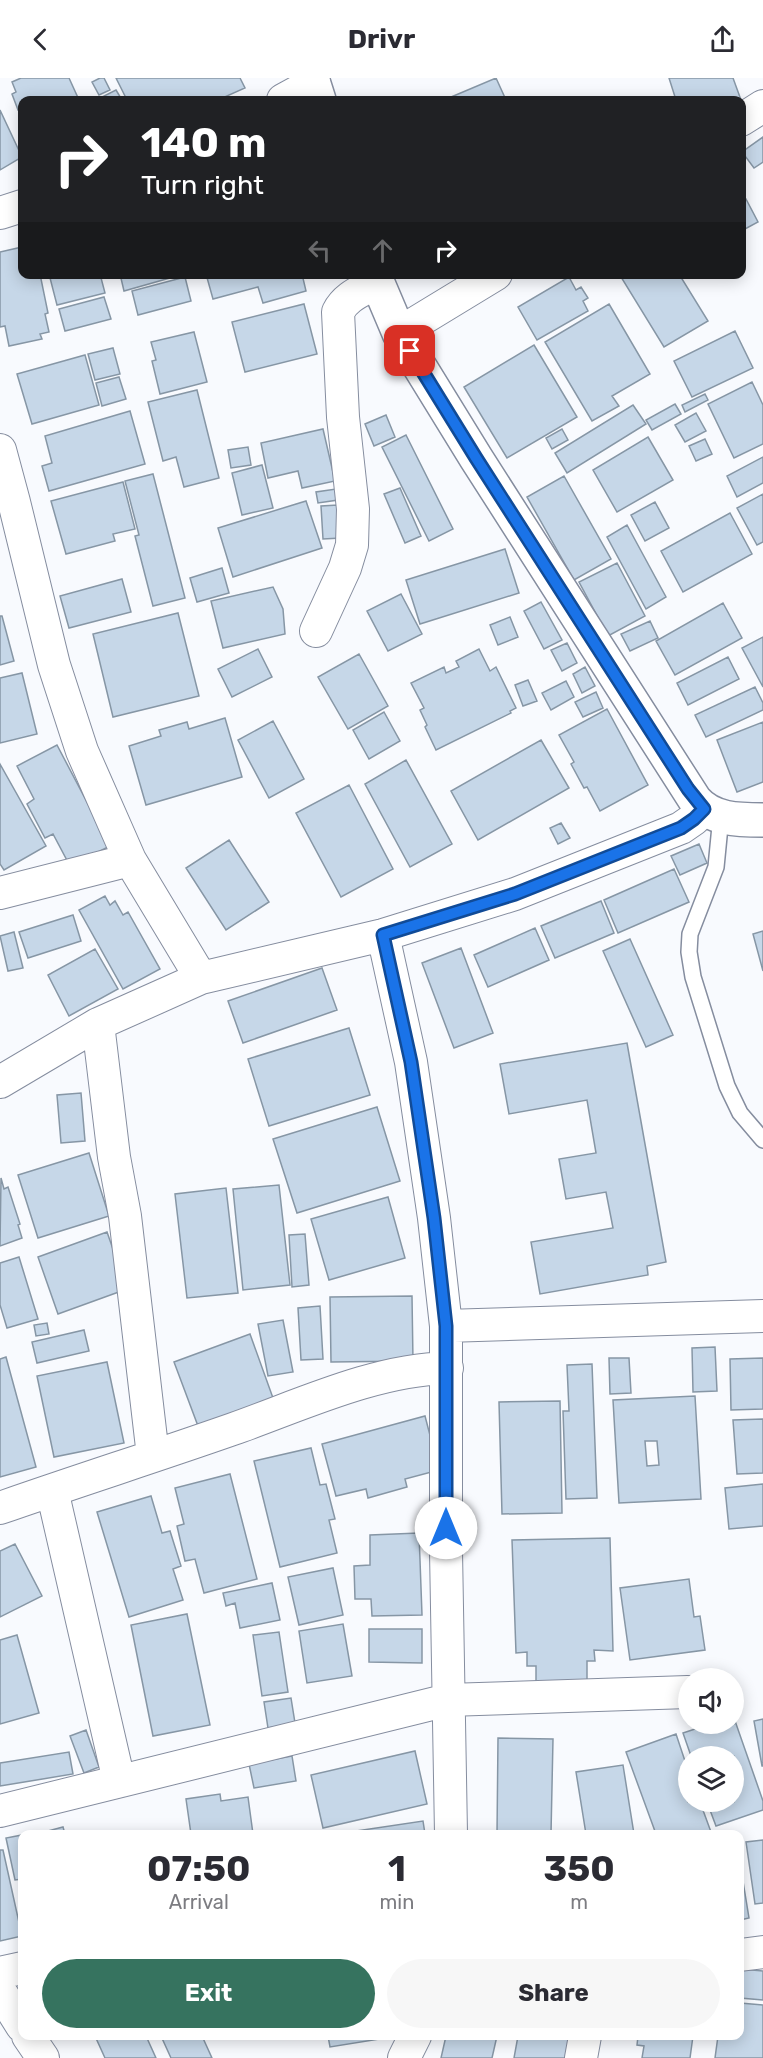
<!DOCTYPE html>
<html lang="en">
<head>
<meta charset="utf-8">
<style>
  :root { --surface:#fff; --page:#f7f7f7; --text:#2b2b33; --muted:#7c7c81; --accent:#36735f }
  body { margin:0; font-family:Rubik,sans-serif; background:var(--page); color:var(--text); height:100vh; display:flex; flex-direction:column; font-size:22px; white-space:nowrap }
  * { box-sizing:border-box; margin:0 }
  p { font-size:20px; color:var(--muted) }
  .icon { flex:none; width:33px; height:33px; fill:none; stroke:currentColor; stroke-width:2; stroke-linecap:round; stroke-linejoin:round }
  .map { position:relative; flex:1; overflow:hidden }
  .sheet { position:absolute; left:18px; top:1752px; width:726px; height:210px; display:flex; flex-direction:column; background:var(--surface); border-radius:12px; box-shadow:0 3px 15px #0003 }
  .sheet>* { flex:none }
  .guide { position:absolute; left:18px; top:18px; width:728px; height:183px; border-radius:12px; box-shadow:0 3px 15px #0003; background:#202124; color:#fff; overflow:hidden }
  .controls { position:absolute; left:678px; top:1590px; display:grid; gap:12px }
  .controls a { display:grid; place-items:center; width:66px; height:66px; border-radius:50%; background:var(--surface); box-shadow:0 3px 15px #0003; font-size:30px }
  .pin { position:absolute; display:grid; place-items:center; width:51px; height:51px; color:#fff; margin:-26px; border-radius:12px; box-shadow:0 3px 9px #0006 }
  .me { position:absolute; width:66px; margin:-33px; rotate:0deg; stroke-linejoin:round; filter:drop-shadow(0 0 4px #0008) }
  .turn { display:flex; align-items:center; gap:21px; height:126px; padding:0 24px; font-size:27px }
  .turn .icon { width:78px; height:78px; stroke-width:2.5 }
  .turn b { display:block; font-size:42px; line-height:51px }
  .lanes { display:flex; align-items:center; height:57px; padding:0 24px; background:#0003; justify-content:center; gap:30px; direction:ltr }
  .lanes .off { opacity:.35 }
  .eta { display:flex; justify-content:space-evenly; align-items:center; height:102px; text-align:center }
  .eta b { font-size:36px; font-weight:700; line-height:42px }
  .button { display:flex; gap:12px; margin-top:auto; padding:12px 24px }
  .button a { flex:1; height:69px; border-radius:36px; background:var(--accent); color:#fff; font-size:24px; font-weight:700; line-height:69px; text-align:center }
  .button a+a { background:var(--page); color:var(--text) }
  header { display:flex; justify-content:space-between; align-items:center; height:78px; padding:0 24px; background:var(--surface); font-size:27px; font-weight:700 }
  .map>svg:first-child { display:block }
  .building { fill:#c6d7e8; stroke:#8696a5; stroke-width:1.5; fill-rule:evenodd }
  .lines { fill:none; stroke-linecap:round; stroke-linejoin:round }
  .service-casing { stroke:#858d9f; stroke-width:18 }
  .minor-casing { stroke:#858d9f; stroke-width:34 }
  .secondary-casing { stroke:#858d9f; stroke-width:36 }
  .service { stroke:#fff; stroke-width:15 }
  .minor { stroke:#fff; stroke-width:32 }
  .secondary { stroke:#fff; stroke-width:33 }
  .route-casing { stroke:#114b97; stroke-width:15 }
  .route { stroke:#1a73e8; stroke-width:10 }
</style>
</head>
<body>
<header><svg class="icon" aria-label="back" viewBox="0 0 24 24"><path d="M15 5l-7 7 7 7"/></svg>Drivr<svg class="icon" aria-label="share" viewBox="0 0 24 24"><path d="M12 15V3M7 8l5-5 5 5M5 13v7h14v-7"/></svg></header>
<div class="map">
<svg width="763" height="1980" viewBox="0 0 763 1980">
  <rect width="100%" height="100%" fill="#f8fafe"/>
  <!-- building -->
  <path class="building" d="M21,0H69L79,22H22V30L18,32L12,16L16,14L12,4Z
    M100,0H104L110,12L99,17L92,4Z
    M116,0H240L245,10L218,22H127Z
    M496,0L506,22H444Z
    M669,0H733L741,22H676Z
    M116,12L122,22H101L100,20Z
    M0,32L22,79L0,92Z
    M763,59V84L754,90L742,74Z
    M746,121L758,144L745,151L741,144V124Z
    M22,169V196H40L48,235L45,236L49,254L40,256L42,261L9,268L5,248L0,249V174Z
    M49,196H100L105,215L57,227Z
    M120,196H184L124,213Z
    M206,196H302L306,213L263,225L258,209L213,221Z
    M625,196H679L708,243L664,269L621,199Z
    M185,199L191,223L138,237L132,213Z
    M569,199L576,212L581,209L588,220L583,223L588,233L537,262L518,229Z
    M104,219L111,241L65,253L59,231Z
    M304,226L317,276L245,294L232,244Z
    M609,226L650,296L612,318L619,328L592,343L545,264Z
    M735,253L753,290L692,319L674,283Z
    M194,254L207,304L160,316L152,283L156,282L151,264Z
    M534,267L577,339L507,380L464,309Z
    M113,270L120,296L95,302L88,276Z
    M85,277L99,327L32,346L17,296Z
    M119,299L126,321L102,328L96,305Z
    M752,304L763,327V366L734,380L708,326Z
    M197,312L219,400L184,409L176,379L163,383L148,324Z
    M705,316L708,322L685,334L682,327Z
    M675,326L681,336L652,352L646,342Z
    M633,327L646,346L567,395L555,375Z
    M130,333L145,386L49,413L42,388L52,385L45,358Z
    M696,335L706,353L685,364L675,347Z
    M386,337L395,359L374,368L365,346Z
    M323,351L335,403L302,410L298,393L268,400L261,365Z
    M562,351L568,362L552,371L546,360Z
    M406,357L453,451L429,463L382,369Z
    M648,359L673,402L617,434L593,392Z
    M705,361L712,376L696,383L689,368Z
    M248,369L251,387L231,390L228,372Z
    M763,379V405L737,419L727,398Z
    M262,387L273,430L242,437L232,395Z
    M153,396L185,520L153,528L135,458L139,457L125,403Z
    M564,398L611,481L574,502L527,419Z
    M123,404L135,451L113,456L115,463L66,476L51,423Z
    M400,410L421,458L405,465L384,416Z
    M336,411L338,422L318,425L316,414Z
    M763,416V464L757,467L737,430Z
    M306,423L322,470L233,499L218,450Z
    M655,424L669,450L645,463L631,437Z
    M338,427L341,460L323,461L321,428Z
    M730,435L752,476L683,514L661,473Z
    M627,447L666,519L646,531L607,459Z
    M505,471L519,515L420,546L406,502Z
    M617,485L645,538L608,558L579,504Z
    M222,490L229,515L197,524L190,500Z
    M122,501L131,534L69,550L60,518Z
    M273,509L283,531L285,556L223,570L211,523Z
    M401,516L422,556L388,573L367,533Z
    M541,524L562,562L544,571L524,533Z
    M723,525L742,560L675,597L656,563Z
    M178,535L199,618L113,639L93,556Z
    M0,538H2L14,583L0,587Z
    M510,539L518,559L498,567L490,547Z
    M650,543L658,560L630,573L621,556Z
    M763,559V609L742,570Z
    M567,565L577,585L562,593L551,572Z
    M258,571L272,599L232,619L218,591Z
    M479,571L490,593L496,589L516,630L510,633L511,635L436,672L425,649L427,647L420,632L424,630L411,605L444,589L446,595L459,589L456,583Z
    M359,576L388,628L348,651L318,599Z
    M728,579L739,601L688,627L677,605Z
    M585,589L595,608L582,615L573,596Z
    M22,595L37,656L0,665V600Z
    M528,602L537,623L523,628L515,607Z
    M566,603L574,619L551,632L542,615Z
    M755,609L763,625V632L706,659L695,637Z
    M596,614L603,630L583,639L575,624Z
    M607,631L648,707L600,733L587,709L584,710L571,686L574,684L559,657Z
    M384,634L400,663L369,681L353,652Z
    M225,640L242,699L146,727L129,668L161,658L159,652L187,644L189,651Z
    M273,643L304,701L269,720L238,662Z
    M763,644V704L737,714L717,662Z
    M541,662L569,710L478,762L451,713Z
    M57,667L110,768L70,788L53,756L45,760L27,726L34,721L17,688Z
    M406,682L452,766L410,789L365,706Z
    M0,686L46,768L4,792L0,786Z
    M349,707L393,791L341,819L296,735Z
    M561,745L570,760L558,766L550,750Z
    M229,762L269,824L226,852L186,790Z
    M699,766L707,785L680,797L671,778Z
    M674,791L689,824L618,855L604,822Z
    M105,818L110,827L115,823L123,837L128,834L160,891L123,911L79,832Z
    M601,823L614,855L555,880L541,848Z
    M73,837L81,863L28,880L19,854Z
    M535,850L549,882L488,909L474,877Z
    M763,853V893L753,856Z
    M14,854L23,890L8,893L0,858Z
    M630,861L673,957L646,969L603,873Z
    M461,870L493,955L454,970L422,885Z
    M95,871L118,911L69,938L48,897Z
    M322,890L337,932L243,965L228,923Z
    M349,950L370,1017L269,1048L248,981Z
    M627,965L666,1184L647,1188L648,1197L540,1216L531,1164L613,1150L606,1114L566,1121L559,1081L596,1075L587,1022L509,1036L500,986Z
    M81,1015L85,1063L61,1065L57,1017Z
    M377,1029L400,1103L297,1135L273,1061Z
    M89,1075L109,1138L38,1160L18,1097Z
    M1,1100L4,1111L8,1109L20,1146L18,1147L22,1160L0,1168Z
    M279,1107L290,1207L243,1212L233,1111Z
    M226,1110L238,1215L187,1220L175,1116Z
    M388,1119L405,1180L329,1202L311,1141Z
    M107,1154L127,1211L58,1236L38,1179Z
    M305,1156L309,1207L292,1209L289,1157Z
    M19,1179L38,1241L7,1250L0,1227V1185Z
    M412,1218L413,1283L331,1284L330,1219Z
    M320,1228L323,1281L301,1282L298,1230Z
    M283,1242L293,1294L268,1298L258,1246Z
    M47,1245L49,1256L36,1258L34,1247Z
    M84,1252L89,1273L37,1285L32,1264Z
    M250,1256L273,1320L198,1348L174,1284Z
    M715,1269L717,1313L693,1314L692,1270Z
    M6,1279L36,1389L0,1399V1281Z
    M609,1280H629L631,1315L610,1316Z
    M763,1280V1331L731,1332L730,1281Z
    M107,1284L124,1365L54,1379L37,1298Z
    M592,1286L597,1420L566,1421L563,1333H569L567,1287Z
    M695,1318L701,1421L619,1425L613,1322ZM645,1363H657L659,1387L647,1388Z
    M560,1323L562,1435L502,1436L499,1324Z
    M425,1338L439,1392L405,1401L407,1409L368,1420L366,1411L336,1418L322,1366Z
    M763,1341V1395L737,1396L733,1342Z
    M311,1370L320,1407L326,1406L335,1441L329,1442L337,1475L280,1489L254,1383Z
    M230,1396L257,1501L204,1515L195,1481L185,1483L177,1448L184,1446L175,1410Z
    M763,1406V1448L729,1451L725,1410Z
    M151,1418L162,1455L170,1453L181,1488L173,1491L183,1522L129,1539L97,1434Z
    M419,1455L422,1537L372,1538L371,1521H355L354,1488L370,1487V1457Z
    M610,1460L613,1573L594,1572L595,1583H587V1607L536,1609V1588H527V1574L516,1575L512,1462Z
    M15,1466L42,1518L0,1539V1473Z
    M333,1490L343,1537L299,1547L288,1499Z
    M689,1501L694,1539L700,1538L705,1572L630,1582L620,1510Z
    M272,1505L280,1542L240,1550L235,1525L226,1528L223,1515Z
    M187,1536L210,1647L153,1658L131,1547Z
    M343,1546L352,1598L307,1605L299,1553Z
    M369,1551H422V1585L369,1584Z
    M279,1554L288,1614L262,1618L253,1557Z
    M17,1557L39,1635L0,1646V1562Z
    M291,1620L295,1645L268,1650L264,1624Z
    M734,1640L763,1723V1732L716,1748L707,1724H734V1678H691L683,1655L710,1646H734Z
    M763,1641V1688H762L754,1643Z
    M86,1652L99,1689L84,1695L70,1658Z
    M676,1656L688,1692V1724H700L711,1754L703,1756H656L626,1674Z
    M498,1660L553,1661L551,1756H497Z
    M415,1673L427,1726L323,1750L311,1697Z
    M69,1674L73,1696L0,1708V1685Z
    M292,1678L296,1703L254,1710L249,1686Z
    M623,1687L634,1756H586L576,1694Z
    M220,1716L221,1723L248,1719L253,1756H191L186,1721Z
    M423,1743L425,1756H336Z
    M63,1749L65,1756H44V1754Z
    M22,1757V1801L15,1802L6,1760Z
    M763,1762V1825L755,1826L746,1764Z
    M0,1772H3L22,1858L0,1863Z
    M740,1785L749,1840L740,1842Z
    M741,1891L763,1893V1922L740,1920Z
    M740,1925L763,1927V1980H715L718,1958H740Z
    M95,1958H146L156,1980H105Z
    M161,1958H202L212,1980H171Z
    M328,1958H398L330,1969Z
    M446,1958H497L492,1980H441Z
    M518,1958H572L568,1980H514Z
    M638,1958H693L690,1980H642L644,1968L637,1967Z"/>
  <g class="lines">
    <!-- service casing -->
    <g class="service-casing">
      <path id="service" d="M721,738L716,789L690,856L689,874L693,899L727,1008L740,1035L763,1062"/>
    </g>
    <!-- minor casing -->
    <g class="minor-casing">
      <path id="minor" d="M283,22L314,5
        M741,42L763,28
        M0,135L22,128
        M399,255L496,196
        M0,372L14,424L54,587L82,673L130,782L201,900
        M316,553L345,490L352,467L353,431L343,339L338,234C346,218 362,213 377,204
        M0,815L130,782
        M383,857L411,984L434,1140L446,1248V1473L451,1756
        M98,946L114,1079L125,1138L153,1378
        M0,1004L98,946L201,900L383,857L515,816L681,750L694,741L704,731
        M446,1248L763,1238
        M52,1412L119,1703
        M0,1430C77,1403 156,1378 233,1351C301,1327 374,1292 447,1290
        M0,1733L448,1622L688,1614
        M740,1877L763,1874
        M0,1895L22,1890
        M0,1913L22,1948
        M28,1958L43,1980
        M404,1980L415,1958
        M581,1980L585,1958"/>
    </g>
    <!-- secondary casing -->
    <g class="secondary-casing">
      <path id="secondary" d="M312,0L319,22
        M374,196L399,255L476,380L695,722C712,742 738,742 763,742"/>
    </g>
    <!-- service -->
    <use href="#service" class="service"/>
    <!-- minor -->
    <use href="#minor" class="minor"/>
    <!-- secondary -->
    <use href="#secondary" class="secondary"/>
  </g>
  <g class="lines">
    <!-- route casing -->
    <g class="route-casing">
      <path id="route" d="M410,273L476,380L688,711L704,731L694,741L681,750L515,816L383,857L411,984L434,1140L446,1248V1450"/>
    </g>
    <!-- route -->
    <use href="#route" class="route"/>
  </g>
</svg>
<div class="controls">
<a><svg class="icon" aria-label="sound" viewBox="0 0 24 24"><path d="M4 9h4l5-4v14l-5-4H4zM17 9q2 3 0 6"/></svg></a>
<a><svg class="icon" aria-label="layers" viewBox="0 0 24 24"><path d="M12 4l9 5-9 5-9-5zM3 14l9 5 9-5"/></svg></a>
</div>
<div class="pin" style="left:410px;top:273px;background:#d93025"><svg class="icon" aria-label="arrive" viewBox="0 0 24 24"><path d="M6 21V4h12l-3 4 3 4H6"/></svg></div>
<svg class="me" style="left:446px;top:1450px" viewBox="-20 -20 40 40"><circle r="19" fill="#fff"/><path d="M0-13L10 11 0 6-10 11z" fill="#1a73e8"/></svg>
<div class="guide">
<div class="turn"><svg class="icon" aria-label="right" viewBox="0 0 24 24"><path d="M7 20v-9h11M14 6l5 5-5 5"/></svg><div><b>140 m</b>Turn right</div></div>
<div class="lanes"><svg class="icon off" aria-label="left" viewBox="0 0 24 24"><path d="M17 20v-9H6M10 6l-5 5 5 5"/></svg><svg class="icon off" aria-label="ahead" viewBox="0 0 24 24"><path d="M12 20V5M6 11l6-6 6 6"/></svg><svg class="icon" aria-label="right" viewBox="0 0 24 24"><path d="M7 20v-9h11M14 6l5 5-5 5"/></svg></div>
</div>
<section class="sheet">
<div class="eta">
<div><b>07:50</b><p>Arrival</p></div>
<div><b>1</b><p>min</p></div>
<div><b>350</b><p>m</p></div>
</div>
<div class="button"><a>Exit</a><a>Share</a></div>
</section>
</div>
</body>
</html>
